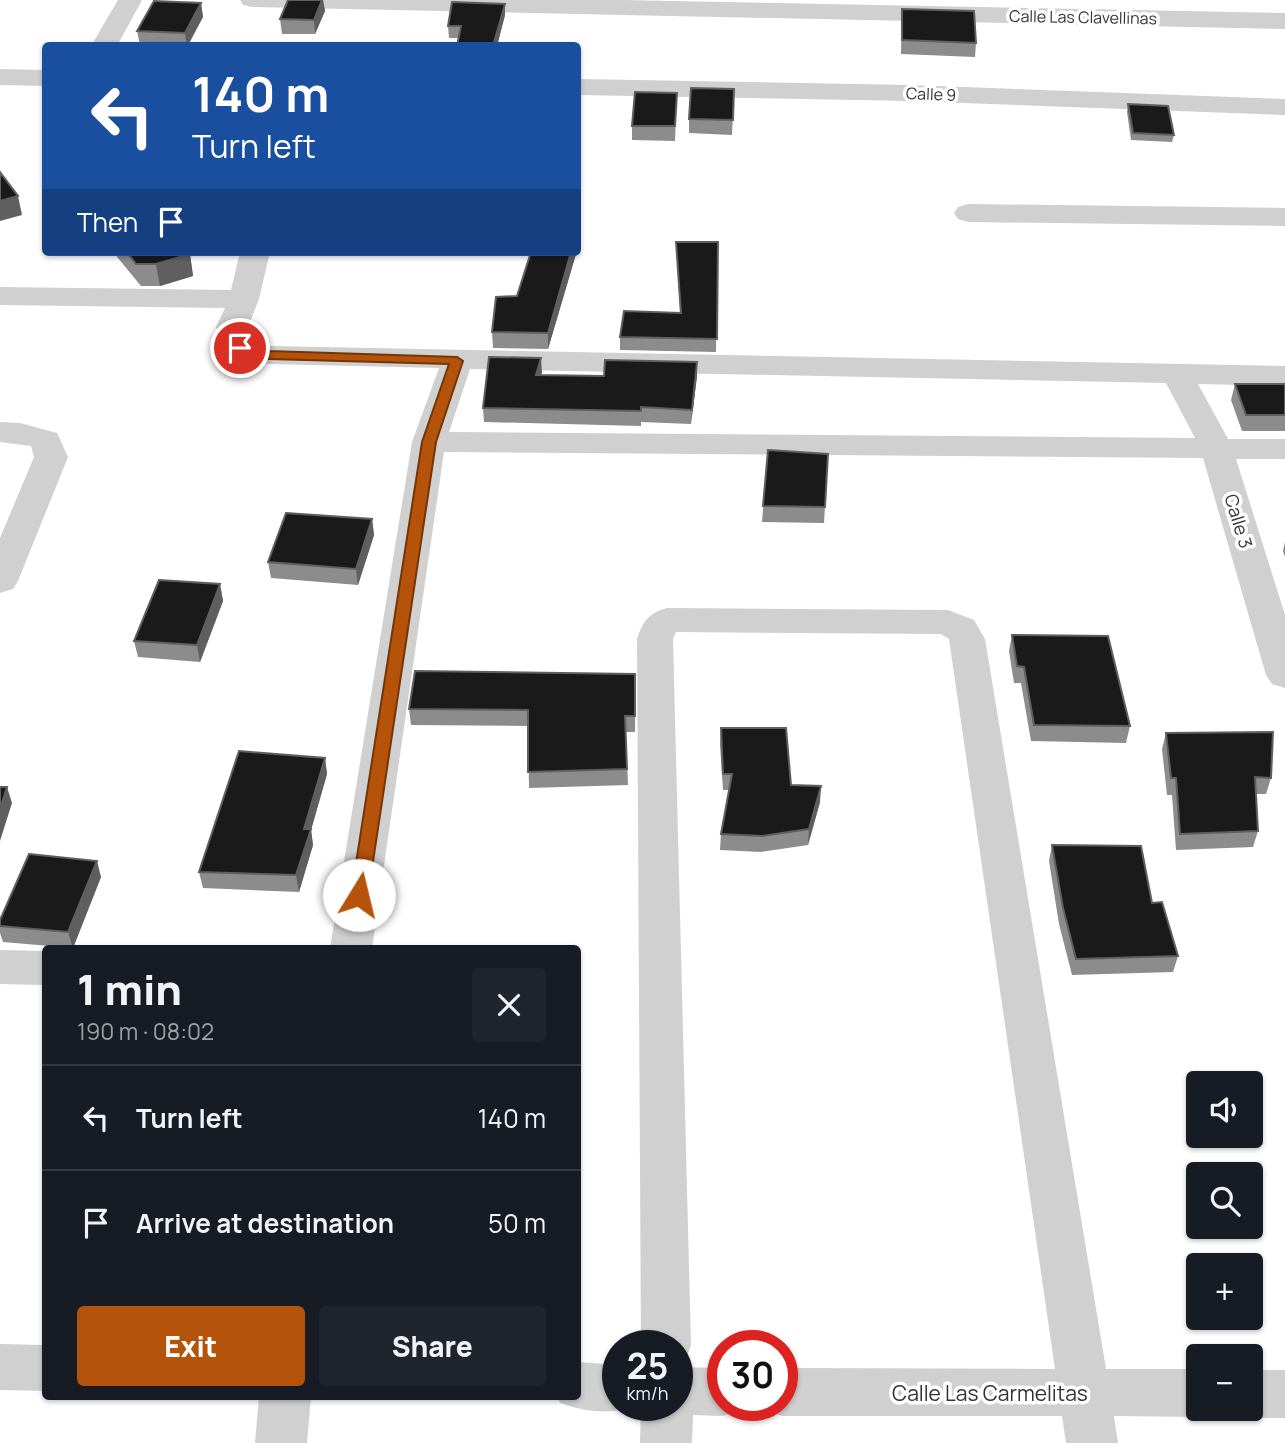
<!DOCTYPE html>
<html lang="en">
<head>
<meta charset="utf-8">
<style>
  :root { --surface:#171b24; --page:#20242c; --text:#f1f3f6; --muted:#9ea1a6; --line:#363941; --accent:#b45309 }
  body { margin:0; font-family:Manrope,sans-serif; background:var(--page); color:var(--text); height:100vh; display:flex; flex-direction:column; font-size:26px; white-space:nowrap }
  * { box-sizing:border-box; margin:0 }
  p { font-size:23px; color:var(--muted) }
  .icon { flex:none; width:38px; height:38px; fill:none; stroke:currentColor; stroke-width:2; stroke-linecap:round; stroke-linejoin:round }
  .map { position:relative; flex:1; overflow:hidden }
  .drawer { position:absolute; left:42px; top:945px; width:539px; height:455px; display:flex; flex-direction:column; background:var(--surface); border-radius:7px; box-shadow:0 2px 5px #0004 }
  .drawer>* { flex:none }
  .top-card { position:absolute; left:42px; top:42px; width:539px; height:214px; border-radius:7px; box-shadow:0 2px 5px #0004; background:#1a4fa0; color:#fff; overflow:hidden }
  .buttons { position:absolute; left:1186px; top:1071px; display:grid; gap:14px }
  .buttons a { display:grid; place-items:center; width:77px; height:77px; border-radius:7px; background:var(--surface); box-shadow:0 2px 5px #0004; font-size:35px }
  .speed { position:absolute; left:602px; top:1330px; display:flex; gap:14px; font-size:35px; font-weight:700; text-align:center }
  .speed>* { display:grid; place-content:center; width:91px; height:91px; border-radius:50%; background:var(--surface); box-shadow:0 2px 5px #0004; line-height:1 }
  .speed small { font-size:18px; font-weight:400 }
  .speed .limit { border:10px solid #d22; background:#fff; color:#111 }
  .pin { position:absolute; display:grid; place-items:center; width:60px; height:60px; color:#fff; margin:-30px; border:4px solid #fff; border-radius:50%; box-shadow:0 2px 7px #0007 }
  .me { position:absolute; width:77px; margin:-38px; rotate:9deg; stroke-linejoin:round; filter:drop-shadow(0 0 5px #0008) }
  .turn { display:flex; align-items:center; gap:24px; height:147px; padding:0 35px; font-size:32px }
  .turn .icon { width:91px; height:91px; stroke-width:2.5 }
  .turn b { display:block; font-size:49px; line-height:60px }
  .then { display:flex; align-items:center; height:66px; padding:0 35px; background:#0003; gap:14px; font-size:26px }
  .round { display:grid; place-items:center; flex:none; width:74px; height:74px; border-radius:7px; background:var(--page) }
  .headline { display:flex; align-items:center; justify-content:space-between; height:119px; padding:0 35px }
  h1 { font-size:42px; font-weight:800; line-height:52px }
  .button { display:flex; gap:14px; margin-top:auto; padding:14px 35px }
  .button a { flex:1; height:80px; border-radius:7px; background:var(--accent); color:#fff; font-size:28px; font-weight:800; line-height:80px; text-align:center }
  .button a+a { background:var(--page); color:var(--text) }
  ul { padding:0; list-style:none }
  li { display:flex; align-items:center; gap:21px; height:105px; padding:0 35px; border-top:2px solid var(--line) }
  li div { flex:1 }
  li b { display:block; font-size:26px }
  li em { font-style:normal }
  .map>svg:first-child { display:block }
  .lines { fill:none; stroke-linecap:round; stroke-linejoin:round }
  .street { fill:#d0d0d0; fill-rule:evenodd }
  .wall { fill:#8c8c8c }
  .shaded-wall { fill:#5f5f5f }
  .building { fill:#1a1a1a; stroke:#5f5f5f; stroke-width:2 }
  .route { fill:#b45309; stroke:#753606; stroke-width:2 }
  .labels { text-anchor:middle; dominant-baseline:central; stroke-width:7; stroke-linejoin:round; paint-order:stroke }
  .far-street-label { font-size:16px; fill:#333; stroke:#fff }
  .street-label { font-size:18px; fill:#333; stroke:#fff }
  .near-street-label { font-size:21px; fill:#333; stroke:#fff }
</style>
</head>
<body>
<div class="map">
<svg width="1285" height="1443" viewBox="0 0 1285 1443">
  <rect width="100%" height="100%" fill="#fff"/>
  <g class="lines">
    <!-- street -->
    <path class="street" d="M118,0H142L117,46H91Z
      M240,0H621L1285,13V29L252,7L243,5Z
      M0,69L46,70V86L0,85Z
      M578,79L909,85L1285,99V115L909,101L578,95Z
      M968,204L1285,208V226L968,222L958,219L954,213L958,207Z
      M240,252H270L259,299L248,327L253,342L269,346L1285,366V386L1198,384L1228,439H1285V459H1236L1285,615V688L1272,684L1266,675L1203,458L444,452L372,948H330L412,442L439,368L269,364L229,355L216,327L225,308L0,305V287L231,290ZM470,369L1166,383L1195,438L449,432Z
      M0,422L20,423L57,433L68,457L18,581L13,589L0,593V538L34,457L31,446L0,442Z
      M667,608L948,610L974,620L985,639L1106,1369H1199V1409L1217,1410L1199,1417L1114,1416L1118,1443H1066L1062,1416H782L764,1409L762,1405H782V1368L1055,1369L949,639L941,634L676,632L673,639L691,1346L684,1362L677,1365V1346H641L637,639C643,621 649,613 667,608Z
      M0,950L46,951V985L0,984Z
      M0,1344L46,1345V1391L0,1390Z
      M578,1362L618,1365V1405L636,1406C611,1415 585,1412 560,1403L557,1396H578Z
      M677,1367L723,1368V1405H743L741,1409L723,1416L693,1415L692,1443H640L641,1405H677Z
      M1251,1370H1285V1418H1251L1233,1411L1232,1409H1251Z
      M259,1396H311L307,1443H255Z"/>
  </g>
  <!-- wall -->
  <path class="wall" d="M288,0H323L325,11L315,34H282L280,19Z
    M201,3L203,17L188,46L140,45L137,31Z
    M902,9L976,43L975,57L901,54Z
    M505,15L497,46H457L459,38H449L448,26Z
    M734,89L732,135L689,133V119Z
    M677,93L675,141L632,140V126Z
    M1128,104L1174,135L1172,142L1131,140L1127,112Z
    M676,242H718L716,352L620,350V337L680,313Z
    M113,252H188L190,254L193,276L160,286H141Z
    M576,254L548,349L493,348L492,332L517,296Z
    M697,362V376L691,424L641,422V426L484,422L483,408L542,373L541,375L604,376Z
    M1235,384H1285V431H1242L1231,400Z
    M768,450L828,454L824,523L762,522Z
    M372,519L374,535L358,585L271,578L268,562Z
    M1285,542V557L1283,551Z
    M220,584L223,601L200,662L138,657L134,641Z
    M1012,635L1130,726L1126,743L1031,741L1021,683H1014L1009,651Z
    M635,674V732H626L628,785L529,788L528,726L411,725L409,709Z
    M721,728L791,785L820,802L808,845L761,852L720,850L721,834L729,790H723L720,744Z
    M1166,733L1271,778L1266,794H1256L1258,831L1253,847L1176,850L1172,795H1167L1162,749Z
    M325,758L327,774L311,830L313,845L299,892L203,888L199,872Z
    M1052,845L1152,903L1178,956L1173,972L1072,975L1059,924L1049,861Z
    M101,877L73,948L3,942L0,933V920Z"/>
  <!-- shaded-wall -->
  <path class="shaded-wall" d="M322,0H323L325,11L315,34L314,20Z
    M201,3L203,17L187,46L185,33Z
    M505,4V15L497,46H493Z
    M18,196L22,215L0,221V201Z
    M571,252H575L576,254L548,349V333Z
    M190,254L193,276L160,286L156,264Z
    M541,358L542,373L537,389L536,375Z
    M697,362V376L691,424L692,410Z
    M372,519L374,535L358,585L356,569Z
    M220,584L223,601L200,662L197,645Z
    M325,758L327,774L311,830L313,845L299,892L296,875L304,829Z
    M821,786L820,802L808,845L809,829Z
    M7,787L12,803L0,841V809Z
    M97,861L101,877L73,948L68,932Z"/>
  <!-- building -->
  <path class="building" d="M288,0H322L314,20L280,19Z
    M154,1L201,3L185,33L137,31Z
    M452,2L505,4L493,46H457L461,26H448Z
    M902,9L974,11L976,43L902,40Z
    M691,88L734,89L733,120L689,119Z
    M635,92L677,93L675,126H632Z
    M1128,104L1168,106L1174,135L1133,133Z
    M0,172L18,196L0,201Z
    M676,242H718L717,339L620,337L624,311L681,313Z
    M127,252H188L190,254L156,264H136Z
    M531,252H571L548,333L492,332L496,297L517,296Z
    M489,357L541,358L536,375L604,376L605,360L697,362L692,410L641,407V411L483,408Z
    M1235,384H1285V415H1246Z
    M768,450L828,454L825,507L763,506Z
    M286,513L372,519L356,569L268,562Z
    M159,580L220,584L197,645L134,641Z
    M1012,635L1108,636L1130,726L1034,725L1024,667L1017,666Z
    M415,671L635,674V716H625L627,769L528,772V710L409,709Z
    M721,728H786L791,785L821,786L809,829L762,836L721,834L732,774H723Z
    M1273,732L1271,778L1255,777L1258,831L1180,834L1176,778H1171L1166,733Z
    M239,751L325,758L304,829H311L296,875L199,872Z
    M0,787H7L0,809Z
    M1052,845L1141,846L1152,903L1162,902L1178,956L1076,959L1063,908Z
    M29,854L97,861L68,932L0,926V920Z"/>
  <!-- route -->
  <path class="route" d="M240,344L269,351L457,357L463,361L436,442L368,895L365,900H353L351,895L422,442L449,364L269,359L236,350L234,348Z"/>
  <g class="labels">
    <!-- far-street labels -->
    <g class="far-street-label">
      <text transform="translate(1083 17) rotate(1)">Calle Las Clavellinas</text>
      <text transform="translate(931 94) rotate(2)">Calle 9</text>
    </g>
    <!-- street labels -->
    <g class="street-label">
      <text transform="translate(1239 521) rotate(73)">Calle 3</text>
    </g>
    <!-- near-street labels -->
    <g class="near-street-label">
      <text x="990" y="1393">Calle Las Carmelitas</text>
    </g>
  </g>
</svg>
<div class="buttons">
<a><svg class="icon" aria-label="sound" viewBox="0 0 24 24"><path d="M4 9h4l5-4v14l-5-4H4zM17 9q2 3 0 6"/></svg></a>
<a><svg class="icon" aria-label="search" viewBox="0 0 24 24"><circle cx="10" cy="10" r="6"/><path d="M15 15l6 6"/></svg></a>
<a>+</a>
<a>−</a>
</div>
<div class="speed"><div>25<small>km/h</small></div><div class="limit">30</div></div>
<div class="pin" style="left:240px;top:348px;background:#d93025"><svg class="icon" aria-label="arrive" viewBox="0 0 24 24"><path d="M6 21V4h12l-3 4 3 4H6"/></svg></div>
<svg class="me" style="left:359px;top:895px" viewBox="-20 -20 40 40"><circle r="19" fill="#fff"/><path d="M0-13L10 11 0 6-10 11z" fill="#b45309"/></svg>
<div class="top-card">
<div class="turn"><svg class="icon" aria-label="left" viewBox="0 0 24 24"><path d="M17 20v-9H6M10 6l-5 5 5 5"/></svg><div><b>140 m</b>Turn left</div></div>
<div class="then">Then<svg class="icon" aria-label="arrive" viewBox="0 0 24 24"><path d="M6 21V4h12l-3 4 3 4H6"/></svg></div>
</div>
<section class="drawer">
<div class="headline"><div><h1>1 min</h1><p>190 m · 08:02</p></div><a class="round"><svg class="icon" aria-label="close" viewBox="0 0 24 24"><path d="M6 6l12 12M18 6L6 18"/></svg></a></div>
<ul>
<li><svg class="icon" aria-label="left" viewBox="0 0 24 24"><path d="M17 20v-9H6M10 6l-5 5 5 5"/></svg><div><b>Turn left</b></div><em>140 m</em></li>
<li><svg class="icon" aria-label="arrive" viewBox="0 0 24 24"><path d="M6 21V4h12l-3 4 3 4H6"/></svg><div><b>Arrive at destination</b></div><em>50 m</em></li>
</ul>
<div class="button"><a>Exit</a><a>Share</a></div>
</section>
</div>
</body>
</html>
